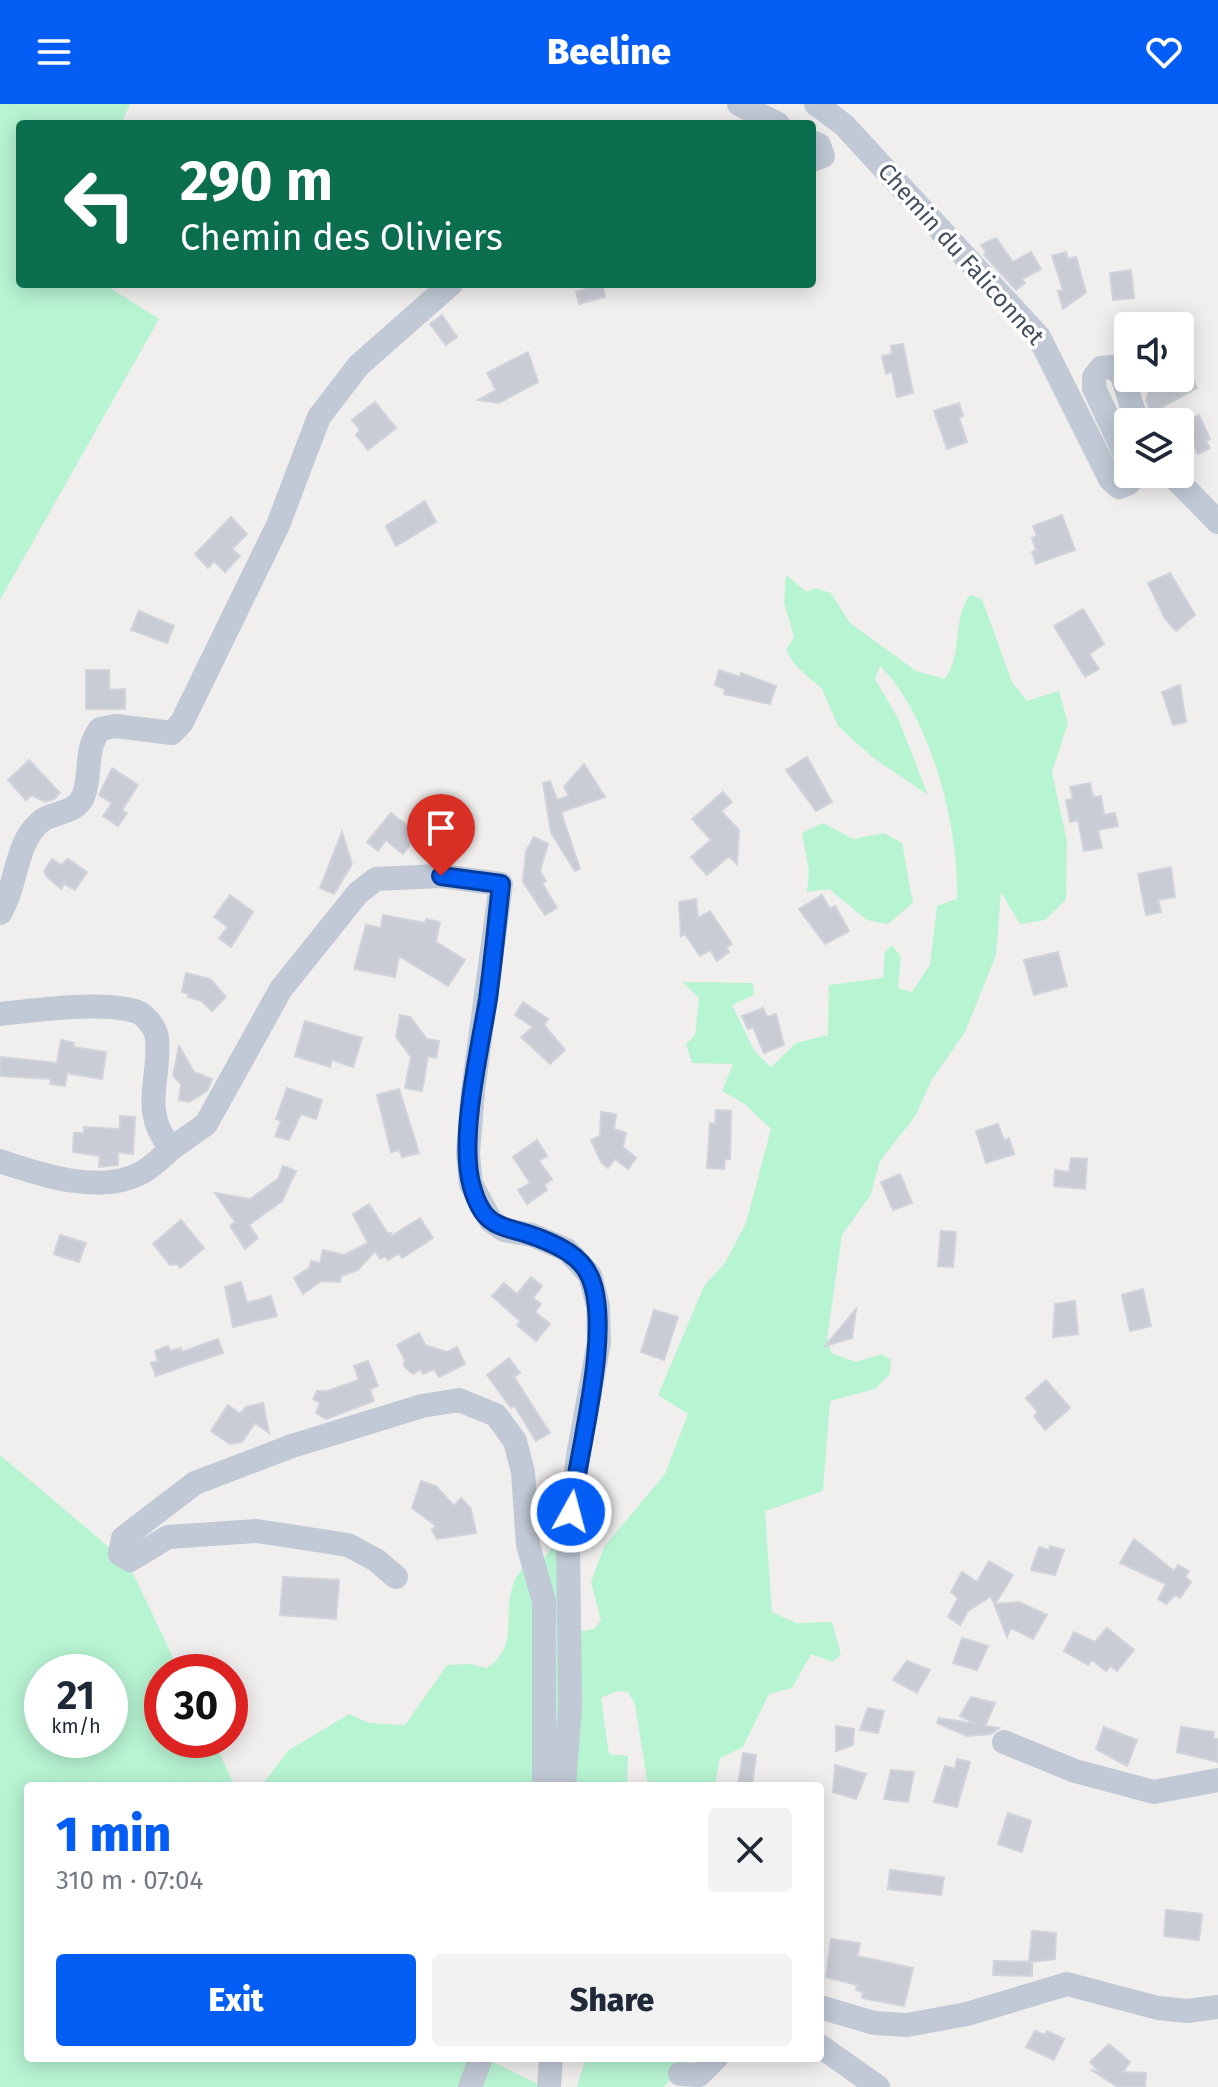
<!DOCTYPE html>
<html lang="en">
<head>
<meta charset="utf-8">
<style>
  :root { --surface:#fff; --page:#f2f2f3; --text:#1f2937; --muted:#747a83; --accent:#045ef5 }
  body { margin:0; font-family:"Fira Sans",sans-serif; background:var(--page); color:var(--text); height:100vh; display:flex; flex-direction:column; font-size:30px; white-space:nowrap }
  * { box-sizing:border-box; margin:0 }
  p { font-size:26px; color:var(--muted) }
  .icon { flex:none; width:44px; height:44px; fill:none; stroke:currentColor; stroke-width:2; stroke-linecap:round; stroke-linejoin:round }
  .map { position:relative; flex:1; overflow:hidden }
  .details { position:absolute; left:24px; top:1678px; width:800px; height:280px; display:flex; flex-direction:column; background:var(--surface); border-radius:8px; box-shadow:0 4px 20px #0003 }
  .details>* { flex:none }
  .banner { position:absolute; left:16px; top:16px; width:800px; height:168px; border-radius:8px; box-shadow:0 4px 20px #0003; background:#0b6e4f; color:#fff; overflow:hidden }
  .controls { position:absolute; left:1114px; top:208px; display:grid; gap:16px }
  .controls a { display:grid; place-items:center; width:80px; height:80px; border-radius:8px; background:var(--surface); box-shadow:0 4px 20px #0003; font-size:40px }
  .speed { position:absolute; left:24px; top:1550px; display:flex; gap:16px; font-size:40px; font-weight:700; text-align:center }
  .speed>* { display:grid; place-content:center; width:104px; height:104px; border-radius:50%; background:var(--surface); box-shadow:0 4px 20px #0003; line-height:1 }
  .speed small { font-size:20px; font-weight:400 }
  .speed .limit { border:12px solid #d22; background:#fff; color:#111 }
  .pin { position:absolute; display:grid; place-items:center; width:68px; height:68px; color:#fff; margin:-82px -34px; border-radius:50% 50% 50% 0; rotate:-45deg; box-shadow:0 0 8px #0007 }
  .pin .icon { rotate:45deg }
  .me { position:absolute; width:88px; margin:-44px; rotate:7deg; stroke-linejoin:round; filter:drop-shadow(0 0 6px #0008) }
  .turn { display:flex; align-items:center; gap:28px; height:168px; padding:0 32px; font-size:36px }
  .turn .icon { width:104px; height:104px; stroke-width:2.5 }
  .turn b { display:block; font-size:56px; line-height:68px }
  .round { display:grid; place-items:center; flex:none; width:84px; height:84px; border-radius:8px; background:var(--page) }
  .headline { display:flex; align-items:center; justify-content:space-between; height:136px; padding:0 32px }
  h1 { font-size:48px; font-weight:800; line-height:60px; color:var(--accent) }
  .action { display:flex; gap:16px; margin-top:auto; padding:16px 32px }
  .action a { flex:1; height:92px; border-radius:8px; background:var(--accent); color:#fff; font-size:32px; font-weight:800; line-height:92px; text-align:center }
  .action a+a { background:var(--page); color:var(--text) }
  header { display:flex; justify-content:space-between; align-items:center; height:104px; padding:0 32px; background:var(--accent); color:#fff; font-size:36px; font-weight:800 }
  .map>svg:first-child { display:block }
  .green { fill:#b7f4d2; fill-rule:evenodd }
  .building { fill:#c9ccd5; stroke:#d1d3db; stroke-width:2 }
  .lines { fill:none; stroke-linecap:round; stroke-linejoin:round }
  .minor { stroke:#c0c9d5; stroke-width:24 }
  .route-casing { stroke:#033d9f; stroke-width:20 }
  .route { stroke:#045ef5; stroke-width:14 }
  .labels { text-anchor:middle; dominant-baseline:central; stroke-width:7; stroke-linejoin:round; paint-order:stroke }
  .street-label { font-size:24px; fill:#44505e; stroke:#fff }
</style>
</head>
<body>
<header><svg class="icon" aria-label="menu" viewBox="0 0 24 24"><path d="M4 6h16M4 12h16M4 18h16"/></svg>Beeline<svg class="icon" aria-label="heart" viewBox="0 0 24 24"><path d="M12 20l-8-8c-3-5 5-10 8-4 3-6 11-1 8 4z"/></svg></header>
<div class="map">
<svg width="1218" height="1983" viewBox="0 0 1218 1983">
  <rect width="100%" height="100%" fill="#f1eeee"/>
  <!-- green -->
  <path class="green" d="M0,0H130L121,20H20V180H104L159,215L0,496Z
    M786,471L807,488L814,484L831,489L850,519L916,567L945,575C963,550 952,513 970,491L982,495L1012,578L1027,597L1059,587L1068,619L1052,668L1067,737L1066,796L1045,816L1020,820L1001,788L996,851L965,928L931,977L916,1011L880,1057L870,1092L842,1131L827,1234L831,1249L856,1258L882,1250L891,1256L890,1270L875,1285L830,1297L823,1387L765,1407L772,1508L796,1519L832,1518L841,1551L832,1558L811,1550L792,1584L769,1590L743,1643L720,1654L715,1682H648L635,1600L628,1588L617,1587L601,1594L609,1650L628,1652L627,1682H573V1529L594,1525L601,1516L591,1478L604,1443L665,1370L688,1310L658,1291L704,1182L725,1159L746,1119L771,1025L745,1000L722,987L733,960L692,959L686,940L695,931L699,894L682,878L753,879L754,891L732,901L755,948L771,963L796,939L828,931L829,881L883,874L885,848L892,841L901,853L898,884L912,888L930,861L937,802L957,795C960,725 930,611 880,562L875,575L898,614L928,691L871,652L838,622L822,585L796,562L786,546L794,533L784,498Z
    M823,719L853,735L884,729L902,739L913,799L888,820L867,816L829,785L807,788L809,766L802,729Z
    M0,1351L128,1459L180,1568H162V1636H213L235,1682H28V1954H475L466,1983H0ZM42,1568H110V1636H42Z
    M552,1444L561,1451L560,1682H261L289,1646L349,1610L369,1619L405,1621L447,1561L469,1560L487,1564C520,1542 502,1513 513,1481C515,1473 522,1465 526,1458L540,1459Z
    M586,1954H687L664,1983H577Z
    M491,1957L542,1982V1983H481Z"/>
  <!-- building -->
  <path class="building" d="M996,134L1013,158L1031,148L1041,165L1022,175L1025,179L1016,186L984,151L986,148L981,141Z
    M1066,148L1068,155L1076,153L1086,188L1063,205L1058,187L1063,186L1052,152Z
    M1131,166L1134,194L1113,196L1110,169Z
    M602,180L605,193L579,200L576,188Z
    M442,211L457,233L446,241L430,220Z
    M903,240L913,289L897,293L892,268L886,270L882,252L892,250L891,242Z
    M528,248L538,278L499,299L478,296L496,286L487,269Z
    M1180,249L1197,284L1151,309L1146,296L1149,287L1180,274Z
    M375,298L396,324L368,346L356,331L360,326L352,316Z
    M959,299L963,312L959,314L967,338L947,345L934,307Z
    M1199,311L1210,335L1206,337L1210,344L1198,350L1194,343L1186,347L1180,336V320Z
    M425,397L436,418L396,442L386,422Z
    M1062,411L1075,446L1036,460L1032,448L1036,446L1032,434L1037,432L1033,422Z
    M231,413L247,430L232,445L240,452L225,468L214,457L208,464L195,450Z
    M1170,469L1195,511L1176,527L1165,515L1148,479Z
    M1083,505L1104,540L1089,550L1099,565L1085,573L1054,522Z
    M139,507L174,522L167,539L131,526Z
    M86,566H109V586L125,585V605H86Z
    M719,566L740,573L741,569L776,582L770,600L724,590L725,585L715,581Z
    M1180,581L1186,618L1173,621L1162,588Z
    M807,653L832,698L816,707L786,666Z
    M29,656L60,689L54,695L45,698L32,691L26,696L8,676Z
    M584,660L605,693L561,708L580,765L575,767L551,729L543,679L550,677L557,696L569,692L564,683Z
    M112,664L138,681L122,706L127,709L118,722L103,712L112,699L99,691Z
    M1090,679L1093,693L1101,692L1104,711L1115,709L1118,722L1098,726L1102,744L1084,747L1078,716L1070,718L1066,696L1073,695L1070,683Z
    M723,688L732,698L721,707L739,726L737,760L729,752L707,771L691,753L711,736L692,715Z
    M450,698L469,721L453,734L441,719L446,715L439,707Z
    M391,709L413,726L410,729L416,733L403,750L386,736L378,747L367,738Z
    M342,728L352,760L334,790L320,784Z
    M534,733L548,740L540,767L546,777L542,779L557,804L545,811L523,778L526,747Z
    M52,755L61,761L68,755L87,768L75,786L64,780L61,785L46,772L44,767Z
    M1171,763L1175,793L1158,796L1161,808L1146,811L1138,770Z
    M230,791L253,808L231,843L219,834L228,823L214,813Z
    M822,791L830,805L835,802L849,827L825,840L799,805Z
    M696,795L698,814L710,807L732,840L726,843L729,848L717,857L710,846L700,852L685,830L681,832L679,798Z
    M383,811L425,819L426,815L440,818L436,838L465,856L448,882L399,852L395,873L354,865L366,821L381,824Z
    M1058,848L1067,882L1034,891L1024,856Z
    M186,869L210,875L226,893L212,907L202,897L188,893L189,890L182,888Z
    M523,898L548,915L544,921L565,946L550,960L521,933L533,923L515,911Z
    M763,904L767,913L776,910L784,941L764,949L753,923L748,925L742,912Z
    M400,911L410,913L427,935L439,937L436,954L428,952L422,987L405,984L411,953L396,933Z
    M305,917L362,934L353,963L332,956L330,963L295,952Z
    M61,936L74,939L73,943L106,948L102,975L67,969L65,982L50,980L51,975L0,972V953L57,959Z
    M179,942L194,968L212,975L207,987L189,998L179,996L181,980L173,972Z
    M287,984L322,996L316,1015L301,1010L289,1036L275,1032L281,1017L276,1015Z
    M399,985L419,1049L402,1053L399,1046L391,1048L377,991Z
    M716,1006L731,1007L730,1055H725L724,1065L707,1064L710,1019L715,1020Z
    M601,1008L616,1010L614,1025L626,1029L623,1043L636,1054L628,1065L615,1055L608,1064L601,1058L591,1036L600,1032Z
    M120,1012L135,1013L133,1050L118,1048V1061L99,1063L100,1052L73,1048L74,1029H84V1023L120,1025Z
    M998,1020L1004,1036L1009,1034L1014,1050L986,1059L976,1027Z
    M537,1036L547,1052L539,1057L552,1075L544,1081L547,1086L527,1100L518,1086L530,1079L513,1053Z
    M1071,1054L1087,1055L1085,1085L1054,1082L1055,1066L1069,1068Z
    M283,1062L296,1067L282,1097L249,1121L258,1134L245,1145L230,1122L235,1118L215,1089L250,1095L278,1075Z
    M900,1070L912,1099L893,1106L881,1078Z
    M369,1100L388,1130L391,1129L390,1133L420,1114L433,1134L402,1154L399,1149L388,1156L386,1152L380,1155L375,1147L358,1166L341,1172L340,1178L321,1177L303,1190L294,1174L310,1163L311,1157L320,1159L323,1146L344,1151L368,1139L353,1110Z
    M181,1116L204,1144L180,1164L177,1160L170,1161L153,1140Z
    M941,1127L956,1128L953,1163L938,1162Z
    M60,1131L86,1139L79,1158L54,1150Z
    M531,1173L542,1182L533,1194L541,1200L535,1208L550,1220L536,1237L517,1221L520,1217L492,1192L504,1179L517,1190Z
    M241,1178L247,1199L271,1192L277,1212L233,1223L225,1183Z
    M1143,1185L1151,1222L1130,1227L1122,1191Z
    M1075,1197L1078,1230L1053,1233L1055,1200Z
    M856,1205L852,1234L825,1242Z
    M654,1206L678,1213L664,1256L641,1248Z
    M419,1229L425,1241L447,1248L457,1243L465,1260L439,1273L434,1265L423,1270L421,1265L413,1270L404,1262L405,1256L397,1241Z
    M218,1235L223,1249L156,1272L151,1259L158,1257L155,1247L168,1242L170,1247L181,1244L182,1248Z
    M509,1254L520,1269L514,1273L550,1329L536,1337L514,1301L511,1304L487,1271Z
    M368,1257L378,1282L370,1285L374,1297L326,1315L316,1309L320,1299L313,1295L317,1287H327L359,1276L354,1262Z
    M1046,1276L1070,1304L1045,1326L1034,1312L1038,1308L1026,1294Z
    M263,1299L269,1329L255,1319L242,1338L230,1340L211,1327L228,1301L240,1310L246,1303Z
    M421,1377L436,1382L454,1402L461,1394L471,1405L476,1429L437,1435L432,1426L436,1422L412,1404Z
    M1134,1435L1174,1467L1178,1461L1189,1467L1185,1473L1191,1478L1180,1494L1175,1491L1166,1500L1158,1495L1166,1480L1120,1459Z
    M1050,1442L1064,1446L1055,1471L1031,1466L1039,1443L1049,1446Z
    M989,1457L1013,1471L995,1500L1019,1498L1047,1511L1033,1535L1011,1524L1007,1533L991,1492L968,1507L960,1521L948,1513L958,1494L951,1488L962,1468L977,1478Z
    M283,1473L339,1476L336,1515L280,1511Z
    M1107,1524L1134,1546L1117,1567L1111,1562L1106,1567L1092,1556L1088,1561L1064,1547L1074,1528L1095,1538Z
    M962,1534L988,1542L977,1566L953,1559Z
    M907,1557L930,1566L917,1589L893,1576Z
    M971,1593L995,1599L985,1622L999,1624L991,1630L967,1632L937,1619L939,1614L977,1620L960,1612Z
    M868,1604L884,1607L878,1629L860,1626Z
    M836,1622L854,1625L853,1641L836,1647Z
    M1104,1623L1137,1636L1127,1662L1096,1645Z
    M1181,1623L1214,1628L1213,1634L1218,1635V1658L1177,1648Z
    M743,1649L756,1651L752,1682H738Z
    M957,1655L970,1658L957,1703L934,1698L945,1662L955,1665Z
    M835,1661L866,1670L856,1695L833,1688Z
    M891,1666L914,1668L908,1698L884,1695Z
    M1008,1709L1031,1717L1022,1748L998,1740Z
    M890,1766L944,1773L941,1791L888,1785Z
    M1166,1806L1202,1810L1199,1836L1164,1832Z
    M1032,1827L1056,1829L1055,1855L1029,1858Z
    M831,1835L860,1839L857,1852L913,1864L904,1902L862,1894L863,1888L856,1886L857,1881L826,1873Z
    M994,1857L1032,1858V1872L993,1871Z
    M1035,1927L1045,1931L1047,1927L1064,1935L1054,1956L1026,1943Z
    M1109,1940L1130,1958L1123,1968L1146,1969L1145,1983H1118L1091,1966L1099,1967L1090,1958Z"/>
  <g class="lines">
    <!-- minor -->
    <path class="minor" d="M739,0L778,20
      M816,0L844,21L1039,233L1110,375L1119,383L1129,379L1133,370
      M812,38L819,41L823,52L812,56
      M1128,357L1094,284V273L1101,264L1112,263L1122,271L1137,318
      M1171,370L1218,418
      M0,809C17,782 15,740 39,719C52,706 77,712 84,690C92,667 84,646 100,625L116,622L172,629L182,618L278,421L319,313L359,261L451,180
      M0,910C35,906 101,897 135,907C145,910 156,924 157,934C161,979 139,1004 171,1045L206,1020L281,885L358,789L376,775L441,772L501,780L473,987L468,1050L471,1080L491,1117L504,1126L532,1131L567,1146L590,1171L598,1202L599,1238L578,1352L568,1436L570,1602L564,1682
      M0,1057C41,1071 100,1091 141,1069C152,1063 162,1053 171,1045
      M396,1473L376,1456L348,1441L257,1427L168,1433L130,1456L120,1450L123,1434L195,1379L292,1342L422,1302L459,1296L496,1311L515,1337L523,1368L528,1441L544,1497V1682
      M1004,1638L1075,1667L1154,1688L1218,1676
      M820,1903L874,1919L907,1921L967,1910L1067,1880L1158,1904L1187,1907L1218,1903
      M820,1942L878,1983
      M680,1970L699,1971L716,1954
      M470,1983L481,1954
      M549,1983L551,1954"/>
  </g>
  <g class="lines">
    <!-- route casing -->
    <g class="route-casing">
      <path id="route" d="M441,772L501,780C497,818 493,857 488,895C480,945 458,1036 472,1083C485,1129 505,1120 539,1134C559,1142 581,1152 590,1173C613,1226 578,1347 571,1408"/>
    </g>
    <!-- route -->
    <use href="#route" class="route"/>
  </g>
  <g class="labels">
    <!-- street labels -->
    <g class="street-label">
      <text transform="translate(961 150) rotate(48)">Chemin du Faliconnet</text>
    </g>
  </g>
</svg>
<div class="controls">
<a><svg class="icon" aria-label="sound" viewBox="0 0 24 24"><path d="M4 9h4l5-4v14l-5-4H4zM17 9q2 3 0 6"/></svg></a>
<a><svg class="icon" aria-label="layers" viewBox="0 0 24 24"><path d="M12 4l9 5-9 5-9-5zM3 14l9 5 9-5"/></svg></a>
</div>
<div class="speed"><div>21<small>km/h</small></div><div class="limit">30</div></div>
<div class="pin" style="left:441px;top:772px;background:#d93025"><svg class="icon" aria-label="arrive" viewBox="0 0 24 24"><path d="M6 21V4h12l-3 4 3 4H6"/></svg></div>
<svg class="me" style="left:571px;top:1408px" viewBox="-20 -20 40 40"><circle r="17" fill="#045ef5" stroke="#fff" stroke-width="3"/><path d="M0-11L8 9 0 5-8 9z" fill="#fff"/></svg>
<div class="banner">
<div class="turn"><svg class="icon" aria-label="left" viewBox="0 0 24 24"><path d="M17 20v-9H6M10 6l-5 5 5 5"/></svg><div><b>290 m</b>Chemin des Oliviers</div></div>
</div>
<section class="details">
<div class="headline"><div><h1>1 min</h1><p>310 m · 07:04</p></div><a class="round"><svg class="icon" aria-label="close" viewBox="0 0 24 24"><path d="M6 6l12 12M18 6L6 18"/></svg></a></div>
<div class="action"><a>Exit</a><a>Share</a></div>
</section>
</div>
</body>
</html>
